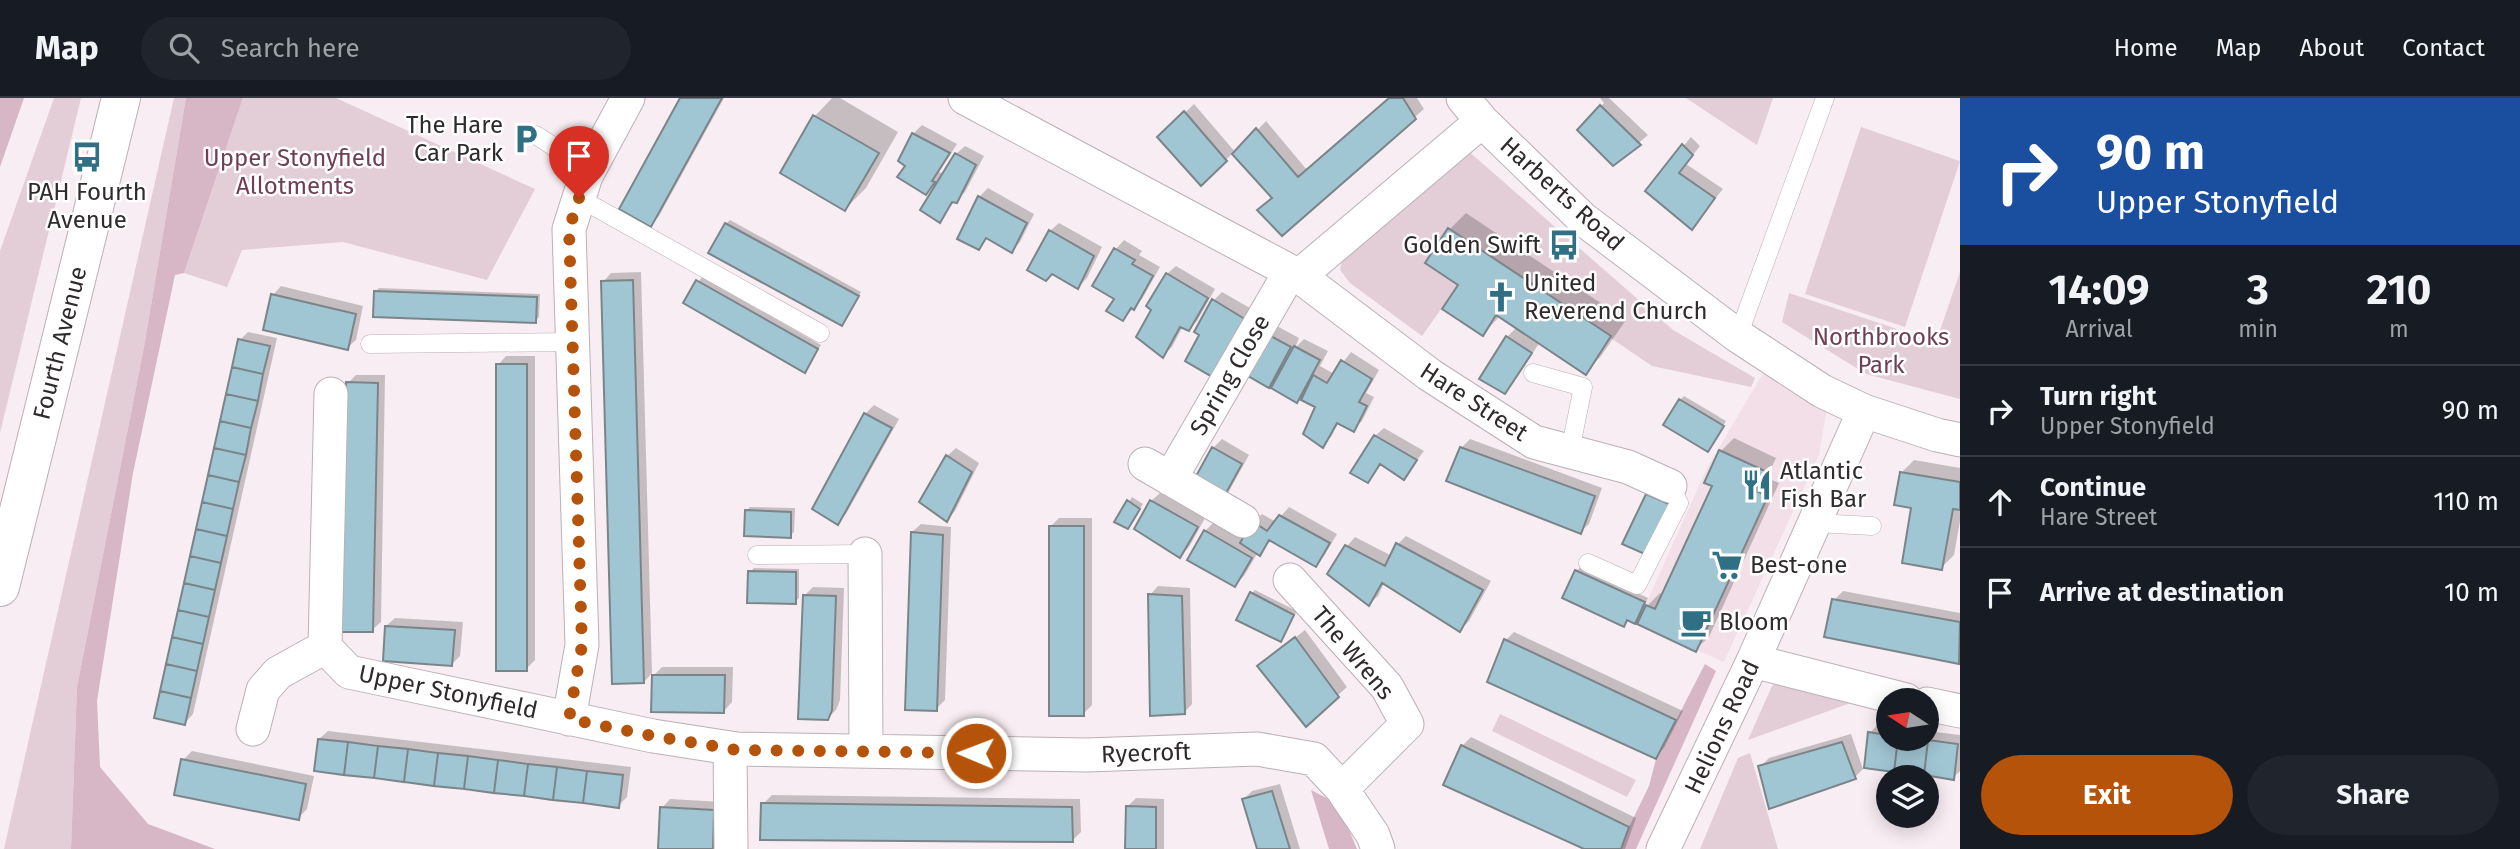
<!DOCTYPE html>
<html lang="en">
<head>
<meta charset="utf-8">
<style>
  :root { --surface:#171b24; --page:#20242c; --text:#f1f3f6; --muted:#9ea1a6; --line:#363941; --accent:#b45309 }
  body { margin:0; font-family:"Fira Sans",sans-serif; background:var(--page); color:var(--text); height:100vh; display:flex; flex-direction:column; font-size:26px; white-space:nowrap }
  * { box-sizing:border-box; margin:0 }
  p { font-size:23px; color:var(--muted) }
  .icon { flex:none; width:38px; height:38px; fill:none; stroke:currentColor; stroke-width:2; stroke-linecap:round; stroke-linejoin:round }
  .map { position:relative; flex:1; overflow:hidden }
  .details { display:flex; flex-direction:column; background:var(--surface); width:560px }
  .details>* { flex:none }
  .hud { background:#1a4fa0; color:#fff; overflow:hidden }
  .needle { width:46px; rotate:282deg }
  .fabs { position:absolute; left:1876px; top:590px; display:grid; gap:14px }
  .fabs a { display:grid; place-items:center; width:63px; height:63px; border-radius:50%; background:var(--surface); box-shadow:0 4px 18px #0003; font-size:35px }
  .pin { position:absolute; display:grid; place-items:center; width:60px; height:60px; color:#fff; margin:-72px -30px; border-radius:50% 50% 50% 0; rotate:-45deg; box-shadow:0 0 7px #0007 }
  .pin .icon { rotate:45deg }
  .me { position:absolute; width:77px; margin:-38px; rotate:271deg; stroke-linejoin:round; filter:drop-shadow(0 0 5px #0008) }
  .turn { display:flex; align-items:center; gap:24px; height:147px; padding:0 21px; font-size:32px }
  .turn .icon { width:91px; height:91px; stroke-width:2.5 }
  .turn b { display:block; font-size:49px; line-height:60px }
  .eta { display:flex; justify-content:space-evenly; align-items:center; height:119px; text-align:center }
  .eta b { font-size:42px; font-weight:700; line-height:49px }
  .primary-button { display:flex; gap:14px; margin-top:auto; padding:14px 21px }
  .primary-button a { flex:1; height:80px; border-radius:42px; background:var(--accent); color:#fff; font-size:28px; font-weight:700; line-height:80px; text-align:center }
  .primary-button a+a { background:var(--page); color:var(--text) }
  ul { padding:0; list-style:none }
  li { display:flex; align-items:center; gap:21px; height:91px; padding:0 21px; border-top:2px solid var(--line) }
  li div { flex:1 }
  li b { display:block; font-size:26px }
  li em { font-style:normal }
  header { display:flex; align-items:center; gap:42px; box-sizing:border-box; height:98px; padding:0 35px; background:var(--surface); border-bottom:2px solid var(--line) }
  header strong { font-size:33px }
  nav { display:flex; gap:38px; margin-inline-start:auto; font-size:24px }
  .search { width:490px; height:63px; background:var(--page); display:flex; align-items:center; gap:18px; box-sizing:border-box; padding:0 24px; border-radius:38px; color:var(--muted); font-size:26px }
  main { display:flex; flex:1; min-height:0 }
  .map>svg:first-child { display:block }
  .built { fill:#f2dfe7 }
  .green { fill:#e3cdd7 }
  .forest { fill:#d7b6c6 }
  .shadow { fill:#0003 }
  .building { fill:#a1c6d3; stroke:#7b8589; stroke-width:2 }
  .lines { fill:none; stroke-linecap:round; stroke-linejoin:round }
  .lane-casing { stroke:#bbb0b5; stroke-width:19 }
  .street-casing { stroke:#bbb0b5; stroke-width:35 }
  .secondary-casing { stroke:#bbb0b5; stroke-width:40 }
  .lane { stroke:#fff; stroke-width:18 }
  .street { stroke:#fff; stroke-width:33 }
  .secondary { stroke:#fff; stroke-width:38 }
  .route { stroke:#b45309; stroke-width:12; stroke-dasharray:0 21.6 }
  .labels { text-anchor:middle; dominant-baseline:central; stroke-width:5; stroke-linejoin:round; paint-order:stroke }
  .poi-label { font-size:24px; fill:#2f2b2d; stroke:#fff; text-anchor:start }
  .park-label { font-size:24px; fill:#6e3f57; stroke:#fff }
  .street-label { font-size:24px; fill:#2f2b2d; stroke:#fff }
</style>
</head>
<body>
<header>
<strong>Map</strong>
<div class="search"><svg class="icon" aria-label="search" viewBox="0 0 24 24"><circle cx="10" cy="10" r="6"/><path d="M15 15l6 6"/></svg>Search here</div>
<nav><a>Home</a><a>Map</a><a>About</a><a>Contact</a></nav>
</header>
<main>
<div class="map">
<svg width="1960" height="751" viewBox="0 0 1960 751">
  <rect width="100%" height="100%" fill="#f8edf2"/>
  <!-- built -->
  <path class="built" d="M1765,272L1828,304L1819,357L1724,564L1637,526L1707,370Z"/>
  <!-- green -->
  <path class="green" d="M54,0H81L0,335V153Z
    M174,0H186L144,249L77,589L71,751H4Z
    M243,0H336L535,91L487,182L343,144L242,152L227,189L184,175Z
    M1686,0H1773L1757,47Z
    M1861,29L1960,63L1905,229L1805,196Z
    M1466,51L1673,232L1755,280L1751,289L1652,268L1449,130L1425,164L1458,187L1422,238L1350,185L1340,172L1346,149Z
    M1960,174V301L1866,276L1782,224L1789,195L1936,244Z
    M1781,581L1856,603L1748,642L1772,588Z
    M1500,616L1636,682L1627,699L1492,633Z
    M1750,655L1778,751H1700L1738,660Z"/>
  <!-- forest -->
  <path class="forest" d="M0,0H24L0,69Z
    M186,0H243L184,175L175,177L133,375L97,603L100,669L148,726L215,751H71L77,589L144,249Z
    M1705,566L1716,573L1636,751H1621L1629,729L1649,688L1656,661Z
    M1311,692L1338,706L1357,751H1329Z"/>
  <!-- shadow -->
  <path class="shadow" d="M682,0H724L659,118L651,127Z
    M832,0H840L898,34L866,90L845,111L815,18Z
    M1391,0H1417L1424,11L1282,135L1273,100L1233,55L1201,86L1159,40L1194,6L1236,55L1266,23L1307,72Z
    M1600,0H1609L1648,37L1614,66L1579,32L1604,5Z
    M922,27L957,46L939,74L944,76L956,56L965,48L984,58L965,94L955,103L940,122V80L926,94L907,68L913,36Z
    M1691,39L1700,48L1686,66L1723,91L1692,129L1647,92Z
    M988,90L1034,116L1020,144L1011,153L988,139L979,150L959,140L979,99Z
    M1466,115L1626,222L1601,258L1586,274L1540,244L1513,285L1505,293L1507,239L1517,229L1500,218L1483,236L1461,186L1428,164L1450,131Z
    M730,122L861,194L846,222L842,226L726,126Z
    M1059,125L1102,149L1087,180L1078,189L1050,133Z
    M1124,142L1142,153L1139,157L1160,169L1142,201L1123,221L1116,200L1095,187L1116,151Z
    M1176,168L1215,191L1197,223L1188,231L1183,228L1172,249L1163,257L1153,211L1167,176Z
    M641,174L652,575L644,584L603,184L611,175Z
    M702,179L821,247L808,269L804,273L685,205Z
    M281,188L363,208L356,242L347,250L273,197Z
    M379,190L540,196L539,219L535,223L375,194Z
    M1222,194L1255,213L1224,270L1202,237L1214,202Z
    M1275,227L1299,240L1295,250L1304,241L1328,253L1320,268L1334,276L1351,254L1379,272L1366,295L1374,299L1362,323L1353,332L1339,324L1331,339L1322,347L1317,309L1307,292L1296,303L1278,278L1269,288L1246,275Z
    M248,234L277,240L193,616L185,625L240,242Z
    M506,258H535V562L526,571L498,267Z
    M356,277H385L381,524L372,532L348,285Z
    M1684,298L1726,323L1708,352L1680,302Z
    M874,307L899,321L846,416L837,425L865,316Z
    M1384,330L1424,353L1403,380L1382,365L1368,383L1375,338Z
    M1734,340L1776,360L1767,380L1779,385L1709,539L1696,551L1643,515L1635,524L1629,520L1624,527L1577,473L1580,469L1648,500L1642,513L1660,495L1664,497L1714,387L1721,353Z
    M1222,341L1249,357L1228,395L1193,388L1213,350Z
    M1470,341L1602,390L1589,426L1580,434L1461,350Z
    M956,350L979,365L955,413L947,422V358Z
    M1914,362L1960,370V423L1954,457L1941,470L1913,408L1901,375Z
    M1160,395L1205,420L1189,449L1180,458L1151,403Z
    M1132,399L1143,406L1131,425L1117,423Z
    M750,409L795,410L794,434L790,438L746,413Z
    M1289,409L1337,436L1324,458L1316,467L1271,442L1260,456L1258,454L1244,478L1235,486L1205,433L1214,424L1244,442L1254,425L1262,416L1276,424Z
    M1059,420H1092V607L1083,616L1051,428Z
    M921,426L951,429L945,602L936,611L912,434Z
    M1406,438L1491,483L1469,523L1460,532L1384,485L1378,498L1369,506L1330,476L1347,448L1355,439L1392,458L1398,446Z
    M754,470L799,471V500L795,504L750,474Z
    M1158,488L1190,490L1192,606L1184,615L1150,497Z
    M813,489L844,490L840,602L836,612L827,621L805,497Z
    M1255,492L1297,513L1280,542L1251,496Z
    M1843,493L1960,515V563L1958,565L1834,502Z
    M395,520L463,524L460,558L452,566L386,528Z
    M1305,532L1347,589L1306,626L1259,568Z
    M1514,534L1683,613L1664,650L1655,659L1506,542Z
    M662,569H733L732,604L724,613L653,578Z
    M1878,626L1888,628V640H1927V633L1960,637V673L1953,680L1870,635Z
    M328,633L631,669L627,699L618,708L319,641Z
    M1851,636L1863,671L1855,679L1760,669L1769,660Z
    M1471,639L1636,720L1625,751H1588L1445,686L1462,648Z
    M192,653L314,678L307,711L298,720L183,662Z
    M1280,686L1300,751H1259L1244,701L1252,693Z
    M772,697L1080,701L1081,734L1073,742L763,706Z
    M1136,700L1164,701V751H1127V709Z
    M670,701L722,704L717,751H660L662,710Z"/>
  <!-- building -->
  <path class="building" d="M680,0H722L651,129L619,111Z
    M1389,0H1403L1416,21L1282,138L1257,112L1272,100L1232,56L1256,30L1298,79Z
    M1600,7L1641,47L1613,68L1577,32Z
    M1184,13L1227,63L1201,88L1157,39Z
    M813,17L879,55L845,113L780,75Z
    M912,35L950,55L932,83L935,84L926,97L897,79L905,68L898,63Z
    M1682,46L1693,57L1679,75L1715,100L1692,132L1645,93Z
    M955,55L976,67L957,105L952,104L940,125L920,112Z
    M978,98L1027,125L1012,155L986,140L979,152L957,141Z
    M725,125L859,198L842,228L708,155Z
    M1448,130L1611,238L1586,277L1496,217L1483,238L1442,211L1458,187L1425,165Z
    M1049,132L1094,158L1078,191L1052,176L1046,183L1027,172Z
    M1114,150L1135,162L1132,166L1153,178L1134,212L1131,210L1123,223L1106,213L1114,201L1092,188Z
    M1166,175L1208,200L1189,233L1180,229L1163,260L1136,239L1151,212L1146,208Z
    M633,182L644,585L612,586L601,183Z
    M696,182L818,251L805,275L683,205Z
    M374,193L537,199L536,225L373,219Z
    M271,196L356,216L348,252L263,232Z
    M1212,201L1248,223L1216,281L1185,263L1199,237L1194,234Z
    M1265,235L1291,249L1269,290L1243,275Z
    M1506,238L1532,255L1505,296L1479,281Z
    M238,241L270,248L263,276L232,269Z
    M1294,248L1320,262L1297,305L1271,290Z
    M1341,262L1372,281L1359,304L1367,308L1354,334L1337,325L1323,350L1303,336L1315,309L1301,302L1313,277L1327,285Z
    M496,266H527V573H496Z
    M232,269L263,276L258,303L226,296Z
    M346,284L378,285L373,534H340Z
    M226,296L258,303L251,330L220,323Z
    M1679,301L1724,328L1708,354L1663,327Z
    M864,315L892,330L838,427L812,411Z
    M220,323L251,330L246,357L214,350Z
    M1374,337L1417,362L1404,382L1380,366L1368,385L1350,375Z
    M1212,349L1242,366L1220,406L1190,389Z
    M1460,349L1595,398L1581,436L1446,383Z
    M214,350L246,357L239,384L208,377Z
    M1719,352L1765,373L1756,393L1768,398L1696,554L1637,526L1646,507L1655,511L1712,388L1704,385Z
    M946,357L972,374L947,424L919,404Z
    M1900,374L1960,384V412L1953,411L1942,472L1902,465L1911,410L1894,407Z
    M208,377L239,384L233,411L202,404Z
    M1646,396L1669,406L1647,457L1622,446Z
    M1127,402L1140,411L1128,431L1114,424Z
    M1150,402L1198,429L1180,460L1134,431Z
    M202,404L233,411L227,438L196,431Z
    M745,412L791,414V440L744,438Z
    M1279,417L1330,445L1316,469L1269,442L1260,458L1240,445L1252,423L1267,433Z
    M1049,428H1084V618H1049Z
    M196,431L227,438L221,465L190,458Z
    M1204,432L1252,460L1235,489L1187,462Z
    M911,434L943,437L937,613L905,612Z
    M1396,445L1483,492L1460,534L1382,485L1369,508L1327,476L1345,447L1385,468Z
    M190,458L221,465L215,492L184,485Z
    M1575,472L1645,504L1635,526L1627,522L1624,529L1562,500Z
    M748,473L796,474V506L747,505Z
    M184,485L215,492L209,519L178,512Z
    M1250,494L1294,517L1281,544L1236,522Z
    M1148,496L1182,498L1185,616L1150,618Z
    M803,497L836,498L832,612L828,622L798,621Z
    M1832,501L1960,524L1959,566L1824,539Z
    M178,512L209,519L203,546L172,539Z
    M385,528L455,532L452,568L383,563Z
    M172,539L203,546L197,573L166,566Z
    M1295,539L1339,599L1306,629L1257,568Z
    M1504,541L1676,622L1656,661L1487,584Z
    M166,566L197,573L191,600L160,593Z
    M652,577H725L724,615L651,614Z
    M160,593L191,600L185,627L154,620Z
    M1868,634L1888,637V640H1898L1894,674L1864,670Z
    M1898,640L1928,642L1924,677L1894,674Z
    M318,641L348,644L344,677L314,673Z
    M1928,642L1958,646L1954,682L1924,677Z
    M348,644L378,648L374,680L344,677Z
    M1842,644L1856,681L1769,711L1758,668Z
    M1461,647L1629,729L1621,751H1584L1443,687Z
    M378,648L408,651L404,684L374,680Z
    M408,651L438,655L434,688L404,684Z
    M438,655L468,658L464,691L434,688Z
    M468,658L498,662L494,695L464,691Z
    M181,661L306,686L299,722L174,697Z
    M498,662L528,666L524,698L494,695Z
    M528,666L557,669L553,702L524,698Z
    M557,669L587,673L583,705L553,702Z
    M587,673L623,677L619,710L583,705Z
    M1272,693L1290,751H1257L1242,701Z
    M761,705L1072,709L1073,744L760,742Z
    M1126,708L1156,709V751H1125Z
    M660,709L714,712L713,751H658Z"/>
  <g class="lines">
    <!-- lane casing -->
    <g class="lane-casing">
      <path id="lane" d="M536,37L589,72
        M579,100L820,235
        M1738,238L1825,0
        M370,246L573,244
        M1533,275L1583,289L1570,353
        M1816,425L1872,428
        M757,457L865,456
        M1588,465L1637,487L1679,405L1670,388"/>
    </g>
    <!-- street casing -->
    <g class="street-casing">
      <path id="street" d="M965,0L1299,178L1430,277L1534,344L1628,369L1670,388
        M1463,0L1482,23L1583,121L1738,238L1822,293L1864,313L1937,337L1960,342
        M1299,178L1482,23
        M331,296L325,549L349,574L653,638L737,651L1087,657L1257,651L1314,661L1342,691L1373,737L1378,751
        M1145,366L1243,423
        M1170,381L1290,174
        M865,456L866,653
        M1290,482L1387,589L1407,626L1342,691
        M1753,563L1906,602
        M1927,606L1960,613
        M569,621L582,547L569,131L586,78L628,0
        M253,631L263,592L278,575L325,549
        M730,650L731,751
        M1663,751L1753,563L1864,313"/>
    </g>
    <!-- secondary casing -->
    <g class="secondary-casing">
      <path id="secondary" d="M0,489L121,0"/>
    </g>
    <!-- lane -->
    <use href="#lane" class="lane"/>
    <!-- street -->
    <use href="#street" class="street"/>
    <!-- secondary -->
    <use href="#secondary" class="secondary"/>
  </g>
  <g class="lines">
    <!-- route -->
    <path class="route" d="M579,100L569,131L582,547L569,621L653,638L737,652L976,655"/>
  </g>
  <!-- icons -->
  <defs>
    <g id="parking-bare" transform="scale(2.415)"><path d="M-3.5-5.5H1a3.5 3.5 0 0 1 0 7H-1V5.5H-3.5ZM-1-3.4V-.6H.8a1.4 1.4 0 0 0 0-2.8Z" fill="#307084" stroke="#fff" stroke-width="2.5" paint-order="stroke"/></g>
    <g id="bus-bare" transform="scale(2.415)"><path d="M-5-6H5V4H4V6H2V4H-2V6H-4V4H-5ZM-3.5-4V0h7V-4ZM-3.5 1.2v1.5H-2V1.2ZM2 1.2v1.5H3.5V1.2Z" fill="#307084" stroke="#fff" stroke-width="2.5" paint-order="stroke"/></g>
    <g id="church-bare" transform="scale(2.415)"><path d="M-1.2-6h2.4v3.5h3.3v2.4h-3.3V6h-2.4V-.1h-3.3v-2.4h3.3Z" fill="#307084" stroke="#fff" stroke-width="2.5" paint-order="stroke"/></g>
    <g id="restaurant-bare" transform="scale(2.415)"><path d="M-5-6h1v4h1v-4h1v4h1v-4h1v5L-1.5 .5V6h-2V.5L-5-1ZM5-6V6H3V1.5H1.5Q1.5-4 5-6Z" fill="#307084" stroke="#fff" stroke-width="2.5" paint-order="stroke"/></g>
    <g id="supermarket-bare" transform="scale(2.415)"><path d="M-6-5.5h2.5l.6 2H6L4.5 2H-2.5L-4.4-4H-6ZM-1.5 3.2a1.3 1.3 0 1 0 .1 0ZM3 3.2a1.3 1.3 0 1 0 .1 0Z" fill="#307084" stroke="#fff" stroke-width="2.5" paint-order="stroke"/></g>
    <g id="cafe-bare" transform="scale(2.415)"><path d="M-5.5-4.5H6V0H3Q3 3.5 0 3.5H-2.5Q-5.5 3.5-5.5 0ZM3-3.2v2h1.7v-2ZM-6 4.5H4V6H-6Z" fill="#307084" stroke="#fff" stroke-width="2.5" paint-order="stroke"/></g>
  </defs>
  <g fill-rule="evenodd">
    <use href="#parking-bare" x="526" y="41"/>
    <use href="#bus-bare" x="87" y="59"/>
    <use href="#bus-bare" x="1564" y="147"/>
    <use href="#church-bare" x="1501" y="199"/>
    <use href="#restaurant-bare" x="1757" y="387"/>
    <use href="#supermarket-bare" x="1727" y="467"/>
    <use href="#cafe-bare" x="1696" y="524"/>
  </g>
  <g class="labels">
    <!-- poi labels -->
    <g class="poi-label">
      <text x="503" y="27" text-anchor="end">The Hare<tspan x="503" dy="28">Car Park</tspan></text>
      <text x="87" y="94" text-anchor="middle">PAH Fourth<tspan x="87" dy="28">Avenue</tspan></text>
      <text x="1541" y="147" text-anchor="end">Golden Swift</text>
      <text x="1524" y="185">United<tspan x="1524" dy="28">Reverend Church</tspan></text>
      <text x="1780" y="373">Atlantic<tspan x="1780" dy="28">Fish Bar</tspan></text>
      <text x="1750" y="467">Best-one</text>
      <text x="1719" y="524">Bloom</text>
    </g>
    <!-- park labels -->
    <g class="park-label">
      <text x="295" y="60">Upper Stonyfield<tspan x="295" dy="28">Allotments</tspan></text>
      <text x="1881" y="239">Northbrooks<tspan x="1881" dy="28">Park</tspan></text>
    </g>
    <!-- street labels -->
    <g class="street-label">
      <text transform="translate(1562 96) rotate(42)">Harberts Road</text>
      <text transform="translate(60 245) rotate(-76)">Fourth Avenue</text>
      <text transform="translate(1230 277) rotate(-60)">Spring Close</text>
      <text transform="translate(1474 304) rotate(33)">Hare Street</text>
      <text transform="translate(1353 555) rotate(50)">The Wrens</text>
      <text transform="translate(448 594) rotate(12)">Upper Stonyfield</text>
      <text transform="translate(1722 629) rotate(-65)">Helions Road</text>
      <text transform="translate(1146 655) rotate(-2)">Ryecroft</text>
    </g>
  </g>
</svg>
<div class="fabs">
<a><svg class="needle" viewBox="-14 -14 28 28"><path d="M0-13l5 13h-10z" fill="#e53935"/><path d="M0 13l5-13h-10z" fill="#9ea1a6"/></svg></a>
<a><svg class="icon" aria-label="layers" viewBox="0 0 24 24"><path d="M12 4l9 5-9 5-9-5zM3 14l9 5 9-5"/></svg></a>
</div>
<div class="pin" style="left:579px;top:100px;background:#d93025"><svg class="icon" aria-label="arrive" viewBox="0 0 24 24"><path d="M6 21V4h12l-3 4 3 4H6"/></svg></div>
<svg class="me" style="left:976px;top:655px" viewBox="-20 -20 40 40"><circle r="17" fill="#b45309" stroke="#fff" stroke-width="3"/><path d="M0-11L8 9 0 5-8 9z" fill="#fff"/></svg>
</div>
<section class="details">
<div class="hud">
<div class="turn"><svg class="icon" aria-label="right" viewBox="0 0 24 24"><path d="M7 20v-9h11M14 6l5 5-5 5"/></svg><div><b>90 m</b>Upper Stonyfield</div></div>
</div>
<div class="eta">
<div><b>14:09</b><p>Arrival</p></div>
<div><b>3</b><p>min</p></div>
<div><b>210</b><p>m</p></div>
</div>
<ul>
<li><svg class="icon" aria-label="right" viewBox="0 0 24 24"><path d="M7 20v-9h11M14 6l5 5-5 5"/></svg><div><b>Turn right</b><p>Upper Stonyfield</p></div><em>90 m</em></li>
<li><svg class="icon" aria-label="ahead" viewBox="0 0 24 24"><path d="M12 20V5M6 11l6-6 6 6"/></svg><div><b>Continue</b><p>Hare Street</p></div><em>110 m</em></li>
<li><svg class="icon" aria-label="arrive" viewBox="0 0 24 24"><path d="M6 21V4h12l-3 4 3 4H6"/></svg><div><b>Arrive at destination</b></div><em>10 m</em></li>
</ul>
<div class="primary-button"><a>Exit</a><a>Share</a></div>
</section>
</main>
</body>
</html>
